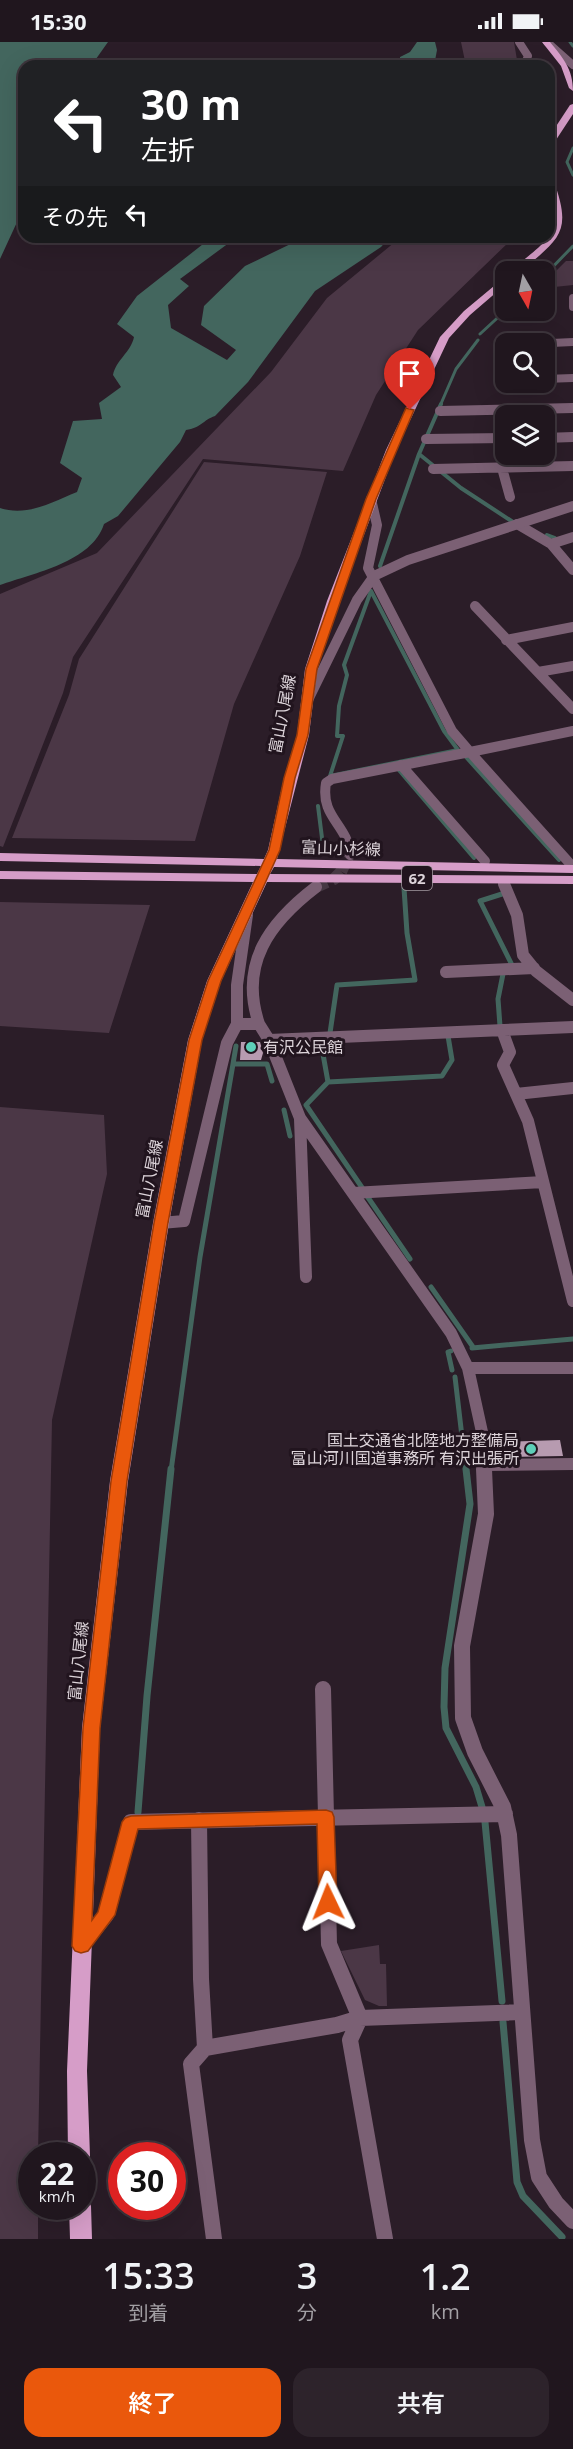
<!DOCTYPE html>
<html lang="ja">
<head>
<meta charset="utf-8">
<style>
  :root { --surface:#20161e; --page:#2d232b; --text:#f1f3f6; --muted:#a29fa4; --line:#3d353c; --accent:#ea580c }
  body { margin:0; font-family:"Open Sans","Noto Sans JP",sans-serif; background:var(--page); color:var(--text); height:100vh; display:flex; flex-direction:column; font-size:22px; white-space:nowrap }
  * { box-sizing:border-box; margin:0 }
  p { font-size:20px; color:var(--muted) }
  .icon { flex:none; width:33px; height:33px; fill:none; stroke:currentColor; stroke-width:2; stroke-linecap:round; stroke-linejoin:round }
  .map { position:relative; height:2197px; overflow:hidden }
  .side { display:flex; flex-direction:column; background:var(--surface); flex:1 }
  .side>* { flex:none }
  .hud { position:absolute; left:18px; top:18px; width:537px; height:183px; border-radius:18px; box-shadow:0 6px 24px #0002,0 0 0 2px var(--line); background:#202124; color:#fff; overflow:hidden }
  .needle { width:39px; rotate:171deg }
  .buttons { position:absolute; left:495px; top:219px; display:grid; gap:12px }
  .buttons a { display:grid; place-items:center; width:60px; height:60px; border-radius:12px; background:var(--surface); box-shadow:0 6px 24px #0002,0 0 0 2px var(--line); font-size:30px }
  .speed { position:absolute; left:18px; top:2100px; display:flex; gap:12px; font-size:30px; font-weight:700; text-align:center }
  .speed>* { display:grid; place-content:center; width:78px; height:78px; border-radius:50%; background:var(--surface); box-shadow:0 6px 24px #0002,0 0 0 2px var(--line); line-height:1 }
  .speed small { font-size:15px; font-weight:400 }
  .speed .limit { border:9px solid #d22; background:#fff; color:#111 }
  .pin { position:absolute; display:grid; place-items:center; width:51px; height:51px; color:#fff; margin:-62px -26px; border-radius:50% 50% 50% 0; rotate:-45deg; box-shadow:0 0 6px #0007 }
  .pin .icon { rotate:45deg }
  .me { position:absolute; width:66px; margin:-33px; rotate:358deg; stroke-linejoin:round; filter:drop-shadow(0 0 4px #0008) }
  .turn { display:flex; align-items:center; gap:21px; height:126px; padding:0 24px; font-size:27px }
  .turn .icon { width:78px; height:78px; stroke-width:2.5 }
  .turn b { display:block; font-size:42px; line-height:51px }
  .then { display:flex; align-items:center; height:57px; padding:0 24px; background:#0003; gap:12px; font-size:22px }
  .eta { display:flex; justify-content:space-evenly; align-items:center; height:102px; text-align:center }
  .eta b { font-size:36px; font-weight:600; line-height:42px }
  .action { display:flex; gap:12px; margin-top:auto; padding:12px 24px }
  .action a { flex:1; height:69px; border-radius:18px; background:var(--accent); color:#fff; font-size:24px; font-weight:600; line-height:69px; text-align:center }
  .action a+a { background:var(--page); color:var(--text) }
  .status { display:flex; justify-content:space-between; align-items:center; height:42px; padding:0 30px; background:var(--surface); direction:ltr }
  .status svg { height:16px; fill:currentColor }
  .map>svg:first-child { display:block }
  .green { fill:#4b3746 }
  .water { fill:#43665e }
  .lines { fill:none; stroke-linecap:round; stroke-linejoin:round }
  .stream-far3 { stroke:#43665e; stroke-width:3 }
  .stream-far2 { stroke:#43665e; stroke-width:4 }
  .stream-far1 { stroke:#43665e; stroke-width:5 }
  .stream { stroke:#43665e; stroke-width:7 }
  .building { fill:#b79bb0 }
  .minor-tunnel-far1 { stroke:#463843; stroke-width:10; stroke-dasharray:10 4.5; stroke-linecap:butt }
  .minor-tunnel { stroke:#463843; stroke-width:12; stroke-dasharray:12 6; stroke-linecap:butt }
  .minor-far3 { stroke:#7b6074; stroke-width:8 }
  .minor-far2 { stroke:#7b6074; stroke-width:10 }
  .minor-far1 { stroke:#7b6074; stroke-width:12 }
  .minor { stroke:#7b6074; stroke-width:16 }
  .tertiary { stroke:#7b6074; stroke-width:10 }
  .primary { fill:#d69dc8; fill-rule:evenodd }
  .route { fill:#ea580c; stroke:#983908; stroke-width:1.5 }
  .poi-dot { fill:#5eceb8; stroke:#21141e; stroke-width:2 }
  .labels { text-anchor:middle; dominant-baseline:central; stroke-width:6; stroke-linejoin:round; paint-order:stroke }
  .shield { fill:#21141e; stroke:#a49aa1; stroke-width:1.5 }
  .shield-label { font-size:15px; font-weight:bold; fill:#dcd3d9 }
  .street-label { font-size:16px; fill:#dcd3d9; stroke:#21141e }
  .poi-label { font-size:16px; fill:#dcd3d9; stroke:#21141e; text-anchor:start }
</style>
</head>
<body>
<div class="status"><b>15:30</b><svg viewBox="0 0 49 12"><path d="M0 12V9h3v3zM5 12V6h3v6zM10 12V3h3v9zM15 12V0h3v12zM26 1h20v11H26zM47 4h2v5h-2z"/></svg></div>
<div class="map">
<svg width="573" height="2197" viewBox="0 0 573 2197">
  <rect width="100%" height="100%" fill="#2b1d28"/>
  <!-- green -->
  <path class="green" d="M461,0H514L518,24H466Z
    M401,195H514L418,288L376,353L343,429L203,417L73,615L63,651L3,805L0,804V552L97,511L271,330L327,256Z
    M566,219H573V243L545,246V240Z
    M204,420L327,430L300,514L234,662L195,799L12,796L69,653L79,617Z
    M0,860L150,863L109,991L0,984Z
    M0,1065L104,1073L107,1132L52,1378L38,2113L32,2114V2164L38,2165V2197H0Z
    M379,1903L380,1922H386L387,1964H379L365,1958L341,1909Z"/>
  <!-- water -->
  <path class="water" d="M0,0H108L91,24H24V165L0,217Z
    M417,0H435L437,8L434,24H400V15L410,10Z
    M212,195H237L180,237L189,244L168,263L171,286L227,318L236,308L201,283L204,264L245,224L305,195H390L381,205L315,249L248,340L215,374C203,378 201,386 186,388L180,400L118,474L104,482C92,520 34,531 0,543V466C27,475 52,460 77,450L82,436L60,421L73,379L102,377L99,361L121,345L113,333C116,318 131,310 134,295L117,282L137,254Z"/>
  <g class="lines">
    <!-- stream-far3 -->
    <path class="stream-far3" d="M570,0L573,4
      M573,106L567,120L573,133
      M544,234L573,204
      M480,292L506,268
      M440,364L456,327L478,298"/>
    <!-- stream-far2 -->
    <path class="stream-far2" d="M419,412L461,446L513,480
      M547,493L555,496
      M380,524L419,412L441,362
      M371,549L444,689L458,708L330,734L343,694H337L339,664L347,633L344,623Z
      M466,715L559,818
      M398,727L474,816
      M318,764L324,812"/>
    <!-- stream-far1 -->
    <path class="stream-far1" d="M502,852L480,859L512,923
      M500,984L498,957L503,932
      M330,991L337,943L415,938L407,891L404,846
      M321,1001L328,1040L306,1063L363,1147
      M236,1004L233,1022H267L272,1039
      M328,1040L442,1034L452,1018L448,994
      M284,1068L290,1094
      M367,1154L410,1217
      M431,1245L473,1305
      M472,1306L573,1297
      M451,1309L448,1310L452,1328
      M455,1335L466,1429
      M171,1429L200,1215L233,1022"/>
    <!-- stream -->
    <path class="stream" d="M466,1427L470,1462L445,1626L444,1665L446,1686L476,1745L482,1765
      M138,1770L147,1654L171,1427
      M485,1780L502,1959
      M503,1980L517,2140L523,2154L562,2195"/>
  </g>
  <!-- building -->
  <path class="building" d="M241,1000H260L263,1011L261,1018H240Z
    M560,1398L563,1414L502,1415L499,1400Z"/>
  <g class="lines">
    <!-- minor-tunnel-far1 -->
    <path class="minor-tunnel-far1" d="M342,830L350,813"/>
    <!-- minor-tunnel -->
    <path class="minor-tunnel" d="M316,845L334,837L343,828"/>
    <!-- minor-far3 -->
    <path class="minor-far3" d="M519,0L528,14L524,24
      M547,0L573,23
      M573,256V265
      M530,302L573,300
      M544,337L573,336"/>
    <!-- minor-far2 -->
    <path class="minor-far2" d="M440,369L573,366
      M544,396L573,395
      M426,397L506,396
      M502,426L510,455
      M433,427L573,424
      M371,457L377,483L368,526L452,689L470,710L573,689
      M517,482L551,502L573,528
      M551,502L573,495
      M475,564L573,667
      M506,598L573,585
      M538,630L573,624
      M401,723L485,819
      M350,813C348,782 320,776 326,741L332,737L470,710L573,825"/>
    <!-- minor-far1 -->
    <path class="minor-far1" d="M504,842L517,873L523,913L536,929L573,958
      M446,930L534,926
      M237,982H259L269,998L300,1076L451,1291L468,1326L482,1390L484,1429
      M259,982C239,922 269,881 316,845
      M502,988L510,1010L503,1023L528,1079L573,1259
      M269,998L573,985
      M516,1052L573,1046
      M300,1077L306,1235
      M353,1151L543,1140
      M161,1181L184,1179L227,1001L237,982V943L247,873
      M468,1326H573
      M484,1423L573,1422"/>
    <!-- minor -->
    <path class="minor" d="M484,1427L486,1472L462,1604L463,1676L475,1710L503,1765L509,1793L532,2098L539,2135L556,2161L573,2179
      M323,1647L329,1902L360,1976L350,1998L385,2197
      M199,1778L201,1937L205,2006
      M82,1903L106,1873L131,1780L505,1772
      M214,2197L191,2022L205,2006L337,1983L360,1976L521,1970"/>
    <!-- tertiary -->
    <path class="tertiary" d="M309,656L357,558L374,534L408,518L573,464"/>
    <!-- primary -->
    <path class="primary" d="M542,0H550C563,16 573,27 573,49L569,46L561,24Z
      M573,62V72L552,104L549,105V95L570,63Z
      M549,134L553,137C573,191 560,196 520,230H510C527,212 556,200 555,172C554,159 549,148 549,134Z
      M506,234V242L470,273L449,296L396,408L339,559L317,627L309,693L277,817L573,823V831L274,825L270,832L573,834V842L267,840L221,939L202,998L169,1181L128,1439L100,1686L87,2029L90,2114L87,2120L82,2122V2114H68L67,2029L82,1686L110,1439L153,1181L188,998L207,939L253,840L0,837V829L257,832L261,824L0,819V811L264,817L268,808L284,736L297,693L305,627L327,559L386,408L440,295L464,269Z
      M82,2156L88,2157L91,2164L92,2197H70L69,2164H82Z"/>
  </g>
  <!-- route -->
  <path class="route" d="M406,366L414,368L376,457L317,627L308,693L295,736L280,808L221,939L202,998L168,1181L127,1439L100,1686L92,1878L98,1870L122,1780L125,1776L131,1774L326,1768L332,1770L334,1775L337,1860L334,1864L328,1867L321,1864L319,1860L317,1782L138,1787L115,1873L88,1909L81,1911L75,1909L72,1904L83,1686L111,1439L154,1181L189,998L208,939L269,808L284,736L297,693L306,627L366,457Z"/>
  <!-- markers -->
  <g class="poi-dot">
    <circle cx="251" cy="1005" r="6"/>
    <circle cx="531" cy="1407" r="6"/>
  </g>
  <g class="labels">
    <!-- shield labels -->
    <rect class="shield" x="402" y="824" width="30" height="24" rx="4.5"/>
    <g class="shield-label">
      <text x="417" y="836">62</text>
    </g>
    <!-- street labels -->
    <g class="street-label">
      <text transform="translate(282 672) rotate(-79)">富山八尾線</text>
      <text transform="translate(341 806) rotate(2)">富山小杉線</text>
      <text transform="translate(149 1137) rotate(-79)">富山八尾線</text>
      <text transform="translate(78 1619) rotate(-84)">富山八尾線</text>
    </g>
    <!-- poi labels -->
    <g class="poi-label">
      <text x="263" y="1005">有沢公民館</text>
      <text x="519" y="1398" text-anchor="end">国土交通省北陸地方整備局<tspan x="519" dy="18">富山河川国道事務所 有沢出張所</tspan></text>
    </g>
  </g>
</svg>
<div class="buttons">
<a><svg class="needle" viewBox="-14 -14 28 28"><path d="M0-13l5 13h-10z" fill="#e53935"/><path d="M0 13l5-13h-10z" fill="#a29fa4"/></svg></a>
<a><svg class="icon" aria-label="search" viewBox="0 0 24 24"><circle cx="10" cy="10" r="6"/><path d="M15 15l6 6"/></svg></a>
<a><svg class="icon" aria-label="layers" viewBox="0 0 24 24"><path d="M12 4l9 5-9 5-9-5zM3 14l9 5 9-5"/></svg></a>
</div>
<div class="speed"><div>22<small>km/h</small></div><div class="limit">30</div></div>
<div class="pin" style="left:410px;top:368px;background:#d93025"><svg class="icon" aria-label="arrive" viewBox="0 0 24 24"><path d="M6 21V4h12l-3 4 3 4H6"/></svg></div>
<svg class="me" style="left:328px;top:1860px" viewBox="-20 -20 40 40"><path d="M0-17L14 15 0 8-14 15z" fill="#ea580c" stroke="#fff" stroke-width="4"/></svg>
<div class="hud">
<div class="turn"><svg class="icon" aria-label="left" viewBox="0 0 24 24"><path d="M17 20v-9H6M10 6l-5 5 5 5"/></svg><div><b>30 m</b>左折</div></div>
<div class="then">その先<svg class="icon" aria-label="left" viewBox="0 0 24 24"><path d="M17 20v-9H6M10 6l-5 5 5 5"/></svg></div>
</div>
</div>
<section class="side">
<div class="eta">
<div><b>15:33</b><p>到着</p></div>
<div><b>3</b><p>分</p></div>
<div><b>1.2</b><p>km</p></div>
</div>
<div class="action"><a>終了</a><a>共有</a></div>
</section>
</body>
</html>
